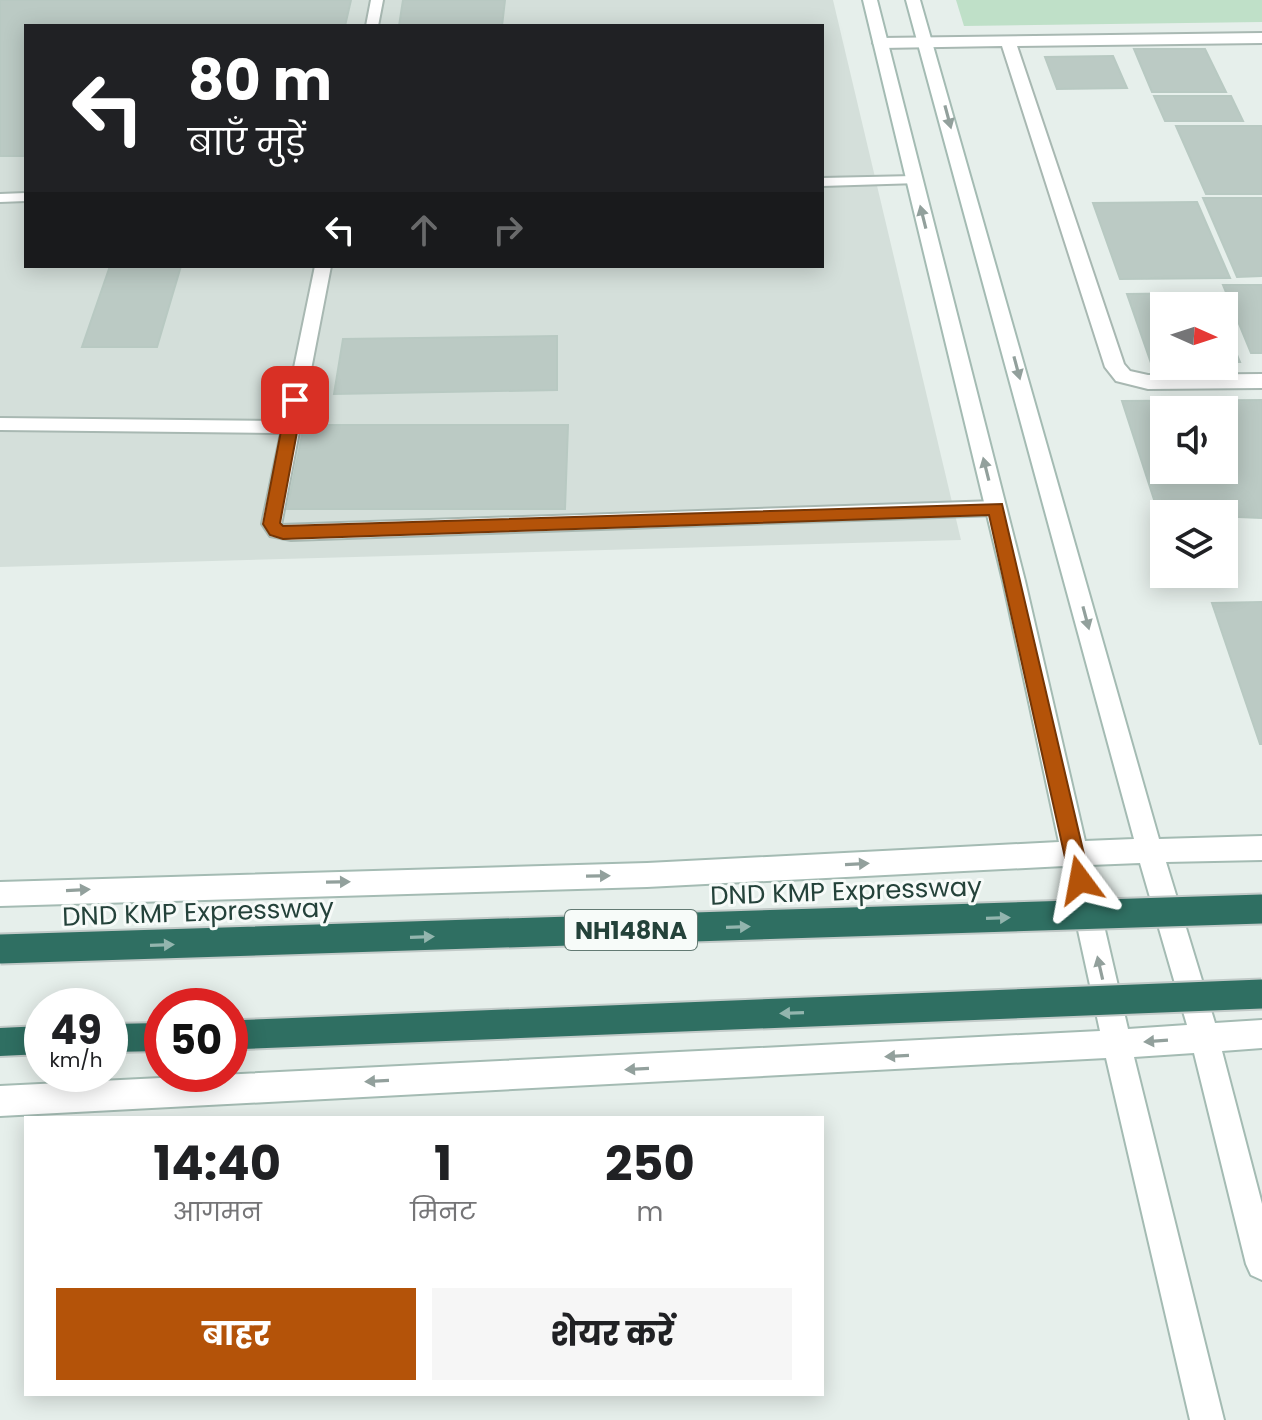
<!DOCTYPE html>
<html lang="hi">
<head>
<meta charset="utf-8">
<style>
  :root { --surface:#fff; --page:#f6f6f6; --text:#202124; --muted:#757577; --accent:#b45309 }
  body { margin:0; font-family:Poppins,"Noto Sans Devanagari",sans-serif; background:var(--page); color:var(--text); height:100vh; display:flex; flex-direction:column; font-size:30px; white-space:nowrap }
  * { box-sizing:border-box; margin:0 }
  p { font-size:26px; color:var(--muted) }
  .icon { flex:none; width:44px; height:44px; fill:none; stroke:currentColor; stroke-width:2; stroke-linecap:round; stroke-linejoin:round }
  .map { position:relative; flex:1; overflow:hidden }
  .sheet { position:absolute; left:24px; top:1116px; width:800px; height:280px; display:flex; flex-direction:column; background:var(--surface); border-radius:0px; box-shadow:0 4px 20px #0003 }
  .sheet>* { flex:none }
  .banner { position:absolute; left:24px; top:24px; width:800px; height:244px; border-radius:0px; box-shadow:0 4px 20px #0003; background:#202124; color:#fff; overflow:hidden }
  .needle { width:52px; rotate:93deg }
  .controls { position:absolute; left:1150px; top:292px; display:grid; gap:16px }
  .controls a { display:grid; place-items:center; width:88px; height:88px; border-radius:0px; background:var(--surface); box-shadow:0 4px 20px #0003; font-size:40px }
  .speed { position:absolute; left:24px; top:988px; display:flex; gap:16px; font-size:40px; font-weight:700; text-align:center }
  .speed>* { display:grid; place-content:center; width:104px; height:104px; border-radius:50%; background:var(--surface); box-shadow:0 4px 20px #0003; line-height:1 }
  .speed small { font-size:20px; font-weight:400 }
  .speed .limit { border:12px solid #d22; background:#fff; color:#111 }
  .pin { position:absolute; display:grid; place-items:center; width:68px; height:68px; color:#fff; margin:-34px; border-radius:16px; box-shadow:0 4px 12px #0006 }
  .me { position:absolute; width:88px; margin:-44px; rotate:347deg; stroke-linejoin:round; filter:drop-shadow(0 0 6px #0008) }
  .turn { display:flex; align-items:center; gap:28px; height:168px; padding:0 32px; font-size:36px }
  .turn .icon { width:104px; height:104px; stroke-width:2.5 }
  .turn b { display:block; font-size:56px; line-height:68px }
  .lanes { display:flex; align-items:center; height:76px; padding:0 32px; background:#0003; justify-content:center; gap:40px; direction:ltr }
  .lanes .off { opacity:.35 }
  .eta { display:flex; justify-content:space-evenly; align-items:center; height:136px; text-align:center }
  .eta b { font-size:48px; font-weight:700; line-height:56px }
  .action { display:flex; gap:16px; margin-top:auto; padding:16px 32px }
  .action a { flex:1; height:92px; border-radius:0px; background:var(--accent); color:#fff; font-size:32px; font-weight:700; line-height:92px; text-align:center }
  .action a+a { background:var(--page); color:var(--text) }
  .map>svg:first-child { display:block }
  .built { fill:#d4dfda; fill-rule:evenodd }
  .green { fill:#bfe0c8 }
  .building { fill:#bbcac4; stroke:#b8c9c2; stroke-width:2; fill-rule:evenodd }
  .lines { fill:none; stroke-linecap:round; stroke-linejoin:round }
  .lane-casing { stroke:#a8b8b2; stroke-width:4 }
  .street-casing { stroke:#a8b8b2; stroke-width:4 }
  .secondary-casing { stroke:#a4bbb3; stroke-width:4 }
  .highway-casing { stroke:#c2cac8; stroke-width:4 }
  .lane { fill:#fff; fill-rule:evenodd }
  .street { fill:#fff; fill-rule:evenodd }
  .secondary { fill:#fff; fill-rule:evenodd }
  .highway { fill:#2f6f62; fill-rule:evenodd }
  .highway-bridge-casing { stroke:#c2cac8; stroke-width:33; stroke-linecap:butt }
  .highway-bridge { stroke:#2f6f62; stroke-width:29 }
  .oneway { fill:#92a09c }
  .oneway2 { fill:#93b5ae }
  .route { fill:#b45309; stroke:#753606; stroke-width:2 }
  .labels { text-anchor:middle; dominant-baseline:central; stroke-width:6; stroke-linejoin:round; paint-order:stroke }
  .shield { fill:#f7fbf9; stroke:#637a73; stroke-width:2 }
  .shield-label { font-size:24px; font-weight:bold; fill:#24423a }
  .street-label { font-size:26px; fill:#24423a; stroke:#f7fbf9 }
</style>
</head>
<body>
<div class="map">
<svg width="1262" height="1420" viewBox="0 0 1262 1420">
  <rect width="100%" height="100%" fill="#e6efeb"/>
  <!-- built -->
  <path class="built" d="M0,0H833L961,540L0,567ZM26,26H822V266H26Z"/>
  <!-- green -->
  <path class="green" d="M956,0H1262V22L964,26Z"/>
  <!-- building -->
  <path class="building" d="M0,0H351L345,26H26V156H0Z
    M403,0H505L502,26H399Z
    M1134,49H1205L1226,92H1152Z
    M1113,56L1127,88L1057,89L1045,57Z
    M1154,96H1231L1243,121H1165Z
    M1176,126H1262V194H1206Z
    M1203,198H1262V276L1237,277Z
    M1197,202L1230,278L1120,279L1093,203Z
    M110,266H181L157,347H82Z
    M1223,285H1262V353H1251Z
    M1211,293L1216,306H1164V363H1151L1127,294Z
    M1224,324L1240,362H1224Z
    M557,336V390L334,394L343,339Z
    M1262,400V518L1164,514V518H1160L1122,401ZM1164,410H1224V470H1164Z
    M304,425H568L565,509H287Z
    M1262,602V744H1260L1212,603Z"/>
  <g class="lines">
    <!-- lane casing -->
    <g class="lane-casing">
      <path id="lane" d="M371,0H383L378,26H366Z
        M914,176L919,177V183L822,186V178Z
        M26,193V201L0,202V194Z
        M315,266H331L281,525L996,501L1005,508L996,515L291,540L270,536L262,524L281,433L0,430V418L283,421Z"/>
    </g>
    <!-- street casing -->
    <g class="street-casing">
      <path id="street" d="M1262,33V43L1017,46L1124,364L1130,371L1148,375L1262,374V388L1148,389L1116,381L1105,367L1002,46L881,48L873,43L881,38Z"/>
    </g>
    <!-- secondary casing -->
    <g class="secondary-casing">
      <path id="secondary" d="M863,0H877L1025,581L1085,841L1134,839L906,0H920L1159,839L1262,836V860L1166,862L1215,1023L1262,1020V1048L1222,1051L1262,1204V1280L1251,1275L1246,1264L1194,1053L1134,1057L1224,1420H1190L1106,1058L0,1116V1086L1100,1031L1064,866L647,887L0,906V882L647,863L1059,842L1003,581ZM1140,863L1187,1025L1128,1029L1090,865Z"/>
    </g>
    <!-- highway casing -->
    <g class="highway-casing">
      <path id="highway" d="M162,1023V1051L110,1052V1024Z
        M42,1026V1054L0,1056V1028Z"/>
    </g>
    <!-- lane -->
    <use href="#lane" class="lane"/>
    <!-- street -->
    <use href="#street" class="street"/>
    <!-- secondary -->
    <use href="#secondary" class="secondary"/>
    <!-- highway -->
    <use href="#highway" class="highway"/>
    <!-- highway-bridge casing -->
    <g class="highway-bridge-casing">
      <path id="highway-bridge" d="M0,949L1262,909
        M230,1035L1262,994"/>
    </g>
    <!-- highway-bridge -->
    <use href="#highway-bridge" class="highway-bridge"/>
  </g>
  <!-- one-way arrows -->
  <defs><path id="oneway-solid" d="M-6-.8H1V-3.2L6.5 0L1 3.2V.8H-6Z" transform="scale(2)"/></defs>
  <g class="oneway">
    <use href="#oneway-solid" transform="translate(948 117) rotate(75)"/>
    <use href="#oneway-solid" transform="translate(923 217) rotate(-104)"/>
    <use href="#oneway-solid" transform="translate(1017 368) rotate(75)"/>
    <use href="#oneway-solid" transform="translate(986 469) rotate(-104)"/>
    <use href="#oneway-solid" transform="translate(1086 618) rotate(75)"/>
    <use href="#oneway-solid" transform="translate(857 864) rotate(-3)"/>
    <use href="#oneway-solid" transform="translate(598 876) rotate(-1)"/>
    <use href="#oneway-solid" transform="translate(338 882) rotate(-1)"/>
    <use href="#oneway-solid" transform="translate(78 890) rotate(-3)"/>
    <use href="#oneway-solid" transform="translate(1100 968) rotate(-103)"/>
    <use href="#oneway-solid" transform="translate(1156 1041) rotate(176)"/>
    <use href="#oneway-solid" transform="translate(897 1056) rotate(177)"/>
    <use href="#oneway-solid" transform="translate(637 1069) rotate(177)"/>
    <use href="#oneway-solid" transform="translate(377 1081) rotate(177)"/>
  </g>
  <g class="oneway2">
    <use href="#oneway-solid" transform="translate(998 918) rotate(-2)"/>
    <use href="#oneway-solid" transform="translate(738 927) rotate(-2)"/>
    <use href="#oneway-solid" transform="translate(422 937) rotate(-2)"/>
    <use href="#oneway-solid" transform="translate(162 945) rotate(-2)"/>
    <use href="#oneway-solid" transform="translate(792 1013) rotate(178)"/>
  </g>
  <!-- route -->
  <path class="route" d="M295,395L303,400L280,523L283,526L1002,504L1090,880L1087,887L1080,890L1073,887L1070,880L989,515L283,539L270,535L263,524L287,400Z"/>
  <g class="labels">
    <!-- shield labels -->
    <rect class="shield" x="565" y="910" width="132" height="40" rx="6"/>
    <g class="shield-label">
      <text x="631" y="930">NH148NA</text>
    </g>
    <!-- street labels -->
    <g class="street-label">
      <text transform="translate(846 891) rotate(-2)">DND KMP Expressway</text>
      <text transform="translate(198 912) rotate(-2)">DND KMP Expressway</text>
    </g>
  </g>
</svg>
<div class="controls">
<a><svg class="needle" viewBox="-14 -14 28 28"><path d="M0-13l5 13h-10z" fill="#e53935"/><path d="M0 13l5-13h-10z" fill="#757577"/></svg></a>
<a><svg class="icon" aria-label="sound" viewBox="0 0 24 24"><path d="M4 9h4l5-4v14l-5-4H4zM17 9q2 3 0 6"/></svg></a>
<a><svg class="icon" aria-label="layers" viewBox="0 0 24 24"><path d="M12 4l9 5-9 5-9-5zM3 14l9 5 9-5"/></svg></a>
</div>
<div class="speed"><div>49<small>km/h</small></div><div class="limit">50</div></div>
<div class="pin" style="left:295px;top:400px;background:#d93025"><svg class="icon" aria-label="arrive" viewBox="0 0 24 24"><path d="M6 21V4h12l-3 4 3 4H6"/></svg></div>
<svg class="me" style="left:1080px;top:880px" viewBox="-20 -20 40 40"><path d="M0-17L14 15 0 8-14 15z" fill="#b45309" stroke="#fff" stroke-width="4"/></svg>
<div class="banner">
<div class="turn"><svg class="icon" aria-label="left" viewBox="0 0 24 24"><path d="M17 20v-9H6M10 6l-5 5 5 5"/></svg><div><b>80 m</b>बाएँ मुड़ें</div></div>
<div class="lanes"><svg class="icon" aria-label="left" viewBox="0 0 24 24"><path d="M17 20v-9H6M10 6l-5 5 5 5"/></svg><svg class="icon off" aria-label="ahead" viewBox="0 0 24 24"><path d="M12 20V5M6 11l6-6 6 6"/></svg><svg class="icon off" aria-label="right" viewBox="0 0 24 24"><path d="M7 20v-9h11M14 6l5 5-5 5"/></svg></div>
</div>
<section class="sheet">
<div class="eta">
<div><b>14:40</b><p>आगमन</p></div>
<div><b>1</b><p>मिनट</p></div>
<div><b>250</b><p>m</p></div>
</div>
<div class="action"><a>बाहर</a><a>शेयर करें</a></div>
</section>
</div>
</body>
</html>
